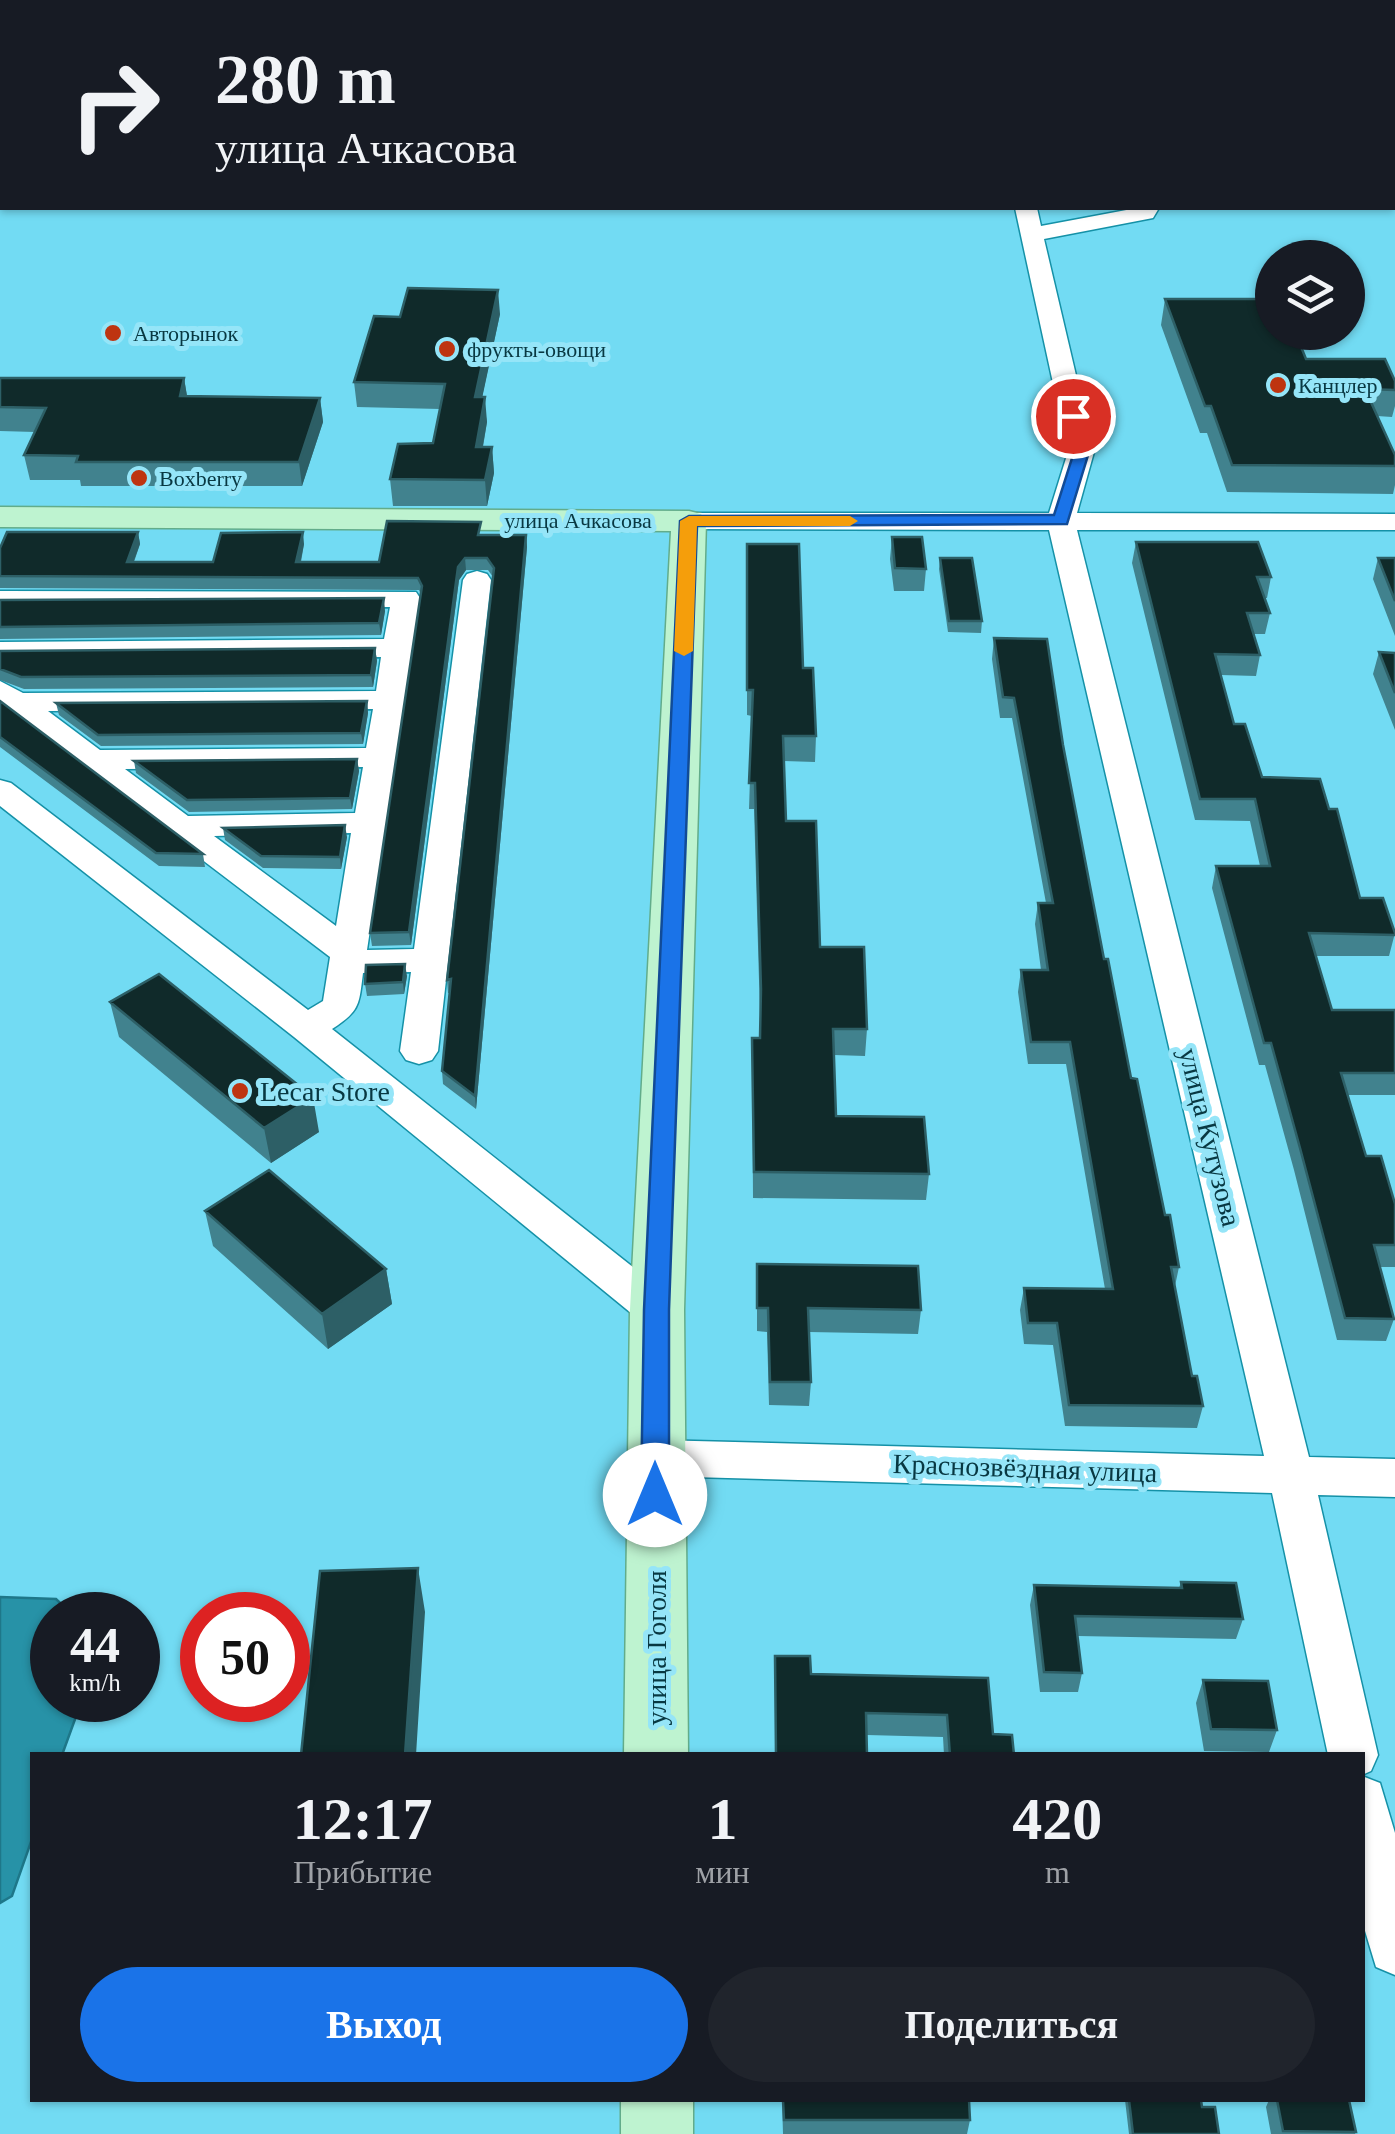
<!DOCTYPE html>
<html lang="ru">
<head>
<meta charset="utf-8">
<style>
  :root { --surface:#171b24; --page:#20242c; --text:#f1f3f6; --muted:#9ea1a6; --accent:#1a73e8 }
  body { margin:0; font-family:Georgia,serif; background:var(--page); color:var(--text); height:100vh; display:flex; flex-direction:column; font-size:38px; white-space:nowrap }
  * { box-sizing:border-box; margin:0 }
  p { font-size:32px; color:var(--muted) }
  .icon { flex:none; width:55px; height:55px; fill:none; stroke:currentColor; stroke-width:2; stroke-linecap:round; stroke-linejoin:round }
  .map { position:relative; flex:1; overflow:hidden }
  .drawer { position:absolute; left:30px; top:1752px; width:1335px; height:350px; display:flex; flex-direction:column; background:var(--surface); border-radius:0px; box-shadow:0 2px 8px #0004 }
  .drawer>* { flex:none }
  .guide { position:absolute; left:0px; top:0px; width:1395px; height:210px; box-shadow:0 2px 8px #0004; background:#171b24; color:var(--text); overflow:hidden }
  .controls { position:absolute; left:1255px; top:240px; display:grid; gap:20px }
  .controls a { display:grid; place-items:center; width:110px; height:110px; border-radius:50%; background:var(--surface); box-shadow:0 2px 8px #0004; font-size:50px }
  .speed { position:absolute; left:30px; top:1592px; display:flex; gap:20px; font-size:50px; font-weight:700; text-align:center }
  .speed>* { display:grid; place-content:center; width:130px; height:130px; border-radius:50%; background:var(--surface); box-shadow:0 2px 8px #0004; line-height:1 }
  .speed small { font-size:25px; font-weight:400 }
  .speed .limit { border:15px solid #d22; background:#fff; color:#111 }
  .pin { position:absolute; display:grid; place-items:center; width:85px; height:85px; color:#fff; margin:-42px; border:5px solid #fff; border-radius:50%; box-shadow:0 2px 10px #0007 }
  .me { position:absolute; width:110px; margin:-55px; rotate:0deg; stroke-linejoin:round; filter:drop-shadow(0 0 8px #0008) }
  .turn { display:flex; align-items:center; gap:35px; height:210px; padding:0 50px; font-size:45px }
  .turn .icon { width:130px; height:130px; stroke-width:2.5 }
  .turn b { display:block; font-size:70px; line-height:85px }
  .eta { display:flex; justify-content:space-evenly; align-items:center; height:170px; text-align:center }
  .eta b { font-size:60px; font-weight:800; line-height:70px }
  .cta { display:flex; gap:20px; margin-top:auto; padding:20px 50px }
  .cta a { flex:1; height:115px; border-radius:60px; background:var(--accent); color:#fff; font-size:40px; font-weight:800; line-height:115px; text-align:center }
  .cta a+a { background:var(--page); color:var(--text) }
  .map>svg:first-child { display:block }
  .water { fill:#2792a7; stroke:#1e7789; stroke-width:2.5 }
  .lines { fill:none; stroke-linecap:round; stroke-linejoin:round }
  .minor-casing { stroke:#1591a7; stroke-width:3 }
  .major-casing { stroke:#62ac8a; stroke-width:3 }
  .minor { fill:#fff; fill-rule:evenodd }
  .major { fill:#bef3d0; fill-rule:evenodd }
  .wall { fill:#41828e }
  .shaded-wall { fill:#2d5f66 }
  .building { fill:#102a2a; stroke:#2d5f66; stroke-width:2.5 }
  .route { fill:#1a73e8; stroke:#114b97; stroke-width:2.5 }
  .slow { fill:#f59e0b }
  .poi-dot { fill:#be3410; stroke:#95e5f8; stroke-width:4 }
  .labels { text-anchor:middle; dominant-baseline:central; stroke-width:10; stroke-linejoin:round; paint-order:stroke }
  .far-poi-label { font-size:22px; fill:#083842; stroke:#95e5f8; text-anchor:start }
  .far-street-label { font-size:22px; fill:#083842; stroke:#95e5f8 }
  .poi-label { font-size:28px; fill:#083842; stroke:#95e5f8; text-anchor:start }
  .street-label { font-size:28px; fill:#083842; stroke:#95e5f8 }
</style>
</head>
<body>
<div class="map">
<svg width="1395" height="2134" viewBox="0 0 1395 2134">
  <rect width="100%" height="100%" fill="#72dbf3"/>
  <!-- water -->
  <path class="water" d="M0,1597L56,1599L73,1615H52V1700H82L62,1755H32V1839L12,1896L0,1903Z"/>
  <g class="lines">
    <!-- minor casing -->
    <g class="minor-casing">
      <path id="minor" d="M0,0H10L0,6Z
        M971,0H989V2H971Z
        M1102,0H1120L1121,2H1103Z
        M1015,208H1037L1041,226L1137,208H1159L1153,218L1044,239L1094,452L1077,513L1395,514V530H1077L1309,1457L1395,1459V1497L1318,1495L1378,1755L1371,1771L1362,1775V1755H1328L1272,1493L655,1476L639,1471L633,1458L639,1445L655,1440L1264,1456L1049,530L689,529L675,521L689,513H1049L1068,452Z
        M477,571L487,574L491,580L438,1051L432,1060L419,1064L406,1060L400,1051L411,972L363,973C359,1005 360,1011 332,1029L672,1298L678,1310L672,1322L657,1326L642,1322L294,1037L0,806V780L11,783L308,1010L323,1001L330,957L4,709L0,705V681L23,693L376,691L381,657L0,660V642L384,639L390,607L0,609V591L416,592L420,598L367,950L414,949L463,580L467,574ZM373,709L366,748L100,750L48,711ZM363,767L355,813L188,816L125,769ZM351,833L336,926L214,836Z
        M1362,1776L1380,1783L1395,1833V1975L1376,1967L1362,1921Z"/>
    </g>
    <!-- major casing -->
    <g class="major-casing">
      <path id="major" d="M0,507L689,511L701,514L706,521L684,1310L688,1755H624L630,1310L671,531L0,527Z
        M621,2100H693V2134H621Z"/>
    </g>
    <!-- minor -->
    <use href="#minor" class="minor"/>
    <!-- major -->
    <use href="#major" class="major"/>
  </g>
  <!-- wall -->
  <path class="wall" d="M1165,299L1306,359L1395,381V406L1392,417L1377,416L1395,455V485L1393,494L1227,492L1207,433H1200L1161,325Z
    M500,314L482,397L487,422L483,447H492L494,473L487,506H393L390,479L433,443L440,409L357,407L354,382L400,317Z
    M0,378H184L187,396L320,398L323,422L302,486H81L80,480H30L24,455L35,432L0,431Z
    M138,532L140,544L134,562H213L304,544L301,562H379L481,535H526L527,547L476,1109L443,1084L442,1071L450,993H448L447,980L493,577L488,570H466L459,580L411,945L372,946L370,933L421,594L419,590L0,588V548Z
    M892,537L926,569L924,591H894L890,559Z
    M1136,542L1271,577L1267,598H1264L1270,613L1265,634H1254L1260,655L1256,676L1221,675L1234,724L1262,777L1329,809L1360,898L1395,933L1389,956H1316L1332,1010H1395V1095H1348L1366,1156L1395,1204V1267H1380L1394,1319L1386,1341L1337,1340L1294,1170L1265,1065H1259L1212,888L1216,866H1260L1250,821L1195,820L1132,563Z
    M747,544L803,668L816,736L815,762L784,761L786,821L820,947L867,1029L865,1056L834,1055L836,1116L929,1174L926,1200L753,1198L752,1038H760V1015L754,809H749L752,716L747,715Z
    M940,558L982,621L981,633L948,632L939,569Z
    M1378,558H1395V636L1373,579Z
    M0,600L385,611L381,635L0,639Z
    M994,638L1063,745L1104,959L1131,1078L1179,1267L1175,1286L1192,1376L1203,1406L1197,1428L1065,1426L1053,1345L1024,1344L1020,1310L1024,1288L1105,1289L1066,1064H1028L1018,992L1021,970H1041L1035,924L1038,903H1046L1012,718H1000L992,659Z
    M375,648L377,661L373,687L24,689L0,680V651Z
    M1379,652L1395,653V730L1373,674Z
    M0,701L203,854L205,867L159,866L0,747Z
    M367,701L368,713L363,744L101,746L59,715L56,703Z
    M357,759L359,771L352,809L189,812L136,773L134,761Z
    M223,828L347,837L341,869L263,868L225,840Z
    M407,976L404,994L367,996L365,984Z
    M110,1002L319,1132L271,1163L119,1037Z
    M205,1211L386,1269L392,1304L328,1349L213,1246Z
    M757,1264L921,1310L918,1334L809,1332L811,1382L809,1406L769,1405L767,1332L757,1331Z
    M1181,1582L1243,1619L1236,1639L1078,1636L1082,1673L1078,1692H1040L1030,1605L1034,1585L1179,1588Z
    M775,1656L811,1674L988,1678L993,1734L1014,1755H944L943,1737L867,1735L775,1755Z
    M1203,1680L1277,1730L1269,1752L1204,1751L1196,1703Z
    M782,2100H969L970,2120L967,2134H783Z
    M1125,2100H1201L1202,2107L1219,2134H1129Z
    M1269,2100H1349L1356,2132L1355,2134H1271L1266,2107Z"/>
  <!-- shaded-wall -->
  <path class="shaded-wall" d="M498,290L500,314L477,422L475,397Z
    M184,378L188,402L180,396Z
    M485,397L487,422L478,473L476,447Z
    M320,398L323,422L302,486L299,462Z
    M492,447L494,473L487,506L485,480Z
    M138,532L140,544L129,574L127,562Z
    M303,532L304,544L298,574L296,562Z
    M526,535L527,547L476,1109L475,1096Z
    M465,558L466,570L459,580L411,945L409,932L458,567Z
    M384,598L385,611L381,635L379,623Z
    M375,648L377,661L373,687L371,675Z
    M367,701L368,713L363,744L361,733Z
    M357,759L359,771L352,809L350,798Z
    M345,825L347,837L341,869L340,857Z
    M405,964L407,976L404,994L403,982Z
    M313,1097L319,1132L271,1163L264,1128Z
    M386,1269L392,1304L328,1349L322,1314Z
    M418,1568L425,1612L416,1755H405Z"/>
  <!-- building -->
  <path class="building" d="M408,288L498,290L475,397H485L476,447H492L485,480L390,479L398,444L433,443L445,384L354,382L374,316L400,317Z
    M1165,299H1272V332H1295L1306,359H1385L1395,381V390L1365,389L1395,455V466L1232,465L1211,406H1205Z
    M0,378H184L180,396L320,398L299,462H76L78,456L24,455L46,408L0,407Z
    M387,521L481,522L478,535H526L475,1096L442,1071L451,979L447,980L494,568L487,558H465L458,567L409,932L370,933L422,586L418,578L0,576V548L7,532H138L127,562H213L221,533L303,532L296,562H379Z
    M892,537H922L926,569L895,568Z
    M1136,542H1258L1271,577H1257L1270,613H1247L1260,655L1215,654L1234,724H1245L1262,777L1320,779L1329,809H1337L1360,898H1383L1395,933V935L1309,933L1332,1010H1395V1073H1341L1366,1156H1381L1395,1204V1245H1374L1394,1319L1345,1318L1300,1148L1271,1043H1264L1216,866H1270L1255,799H1200Z
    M747,544H799L803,668H813L816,736H783L786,821H816L820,947H864L867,1029H833L836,1116L924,1117L929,1174L754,1172L752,1038H760L761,989L755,783H749L753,690H747Z
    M940,558H972L982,621H949Z
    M1378,558H1395V601Z
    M384,598L379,623L0,627V600Z
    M994,638L1047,639L1063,745L1104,959H1108L1131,1078L1137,1079L1165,1215H1170L1179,1267H1171L1192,1376H1197L1203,1406L1069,1405L1057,1323H1028L1024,1288L1113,1289L1070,1042H1031L1021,970H1048L1038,903H1053L1014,698L1003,697Z
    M375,648L371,675L21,677L0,669V651Z
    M1379,652L1395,653V693Z
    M0,701L203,854L156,853L0,737Z
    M367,701L361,733L98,735L56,703Z
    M357,759L350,798L187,800L134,761Z
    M345,825L340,857L261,856L223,828Z
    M405,964L403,982L365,984L366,965Z
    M159,974L313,1097L264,1128L110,1002Z
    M269,1170L386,1269L322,1314L205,1211Z
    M757,1264L918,1266L921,1310L808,1308L811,1382H770L768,1308H757Z
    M418,1568L405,1755H301L320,1571Z
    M1181,1582L1236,1583L1243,1619L1075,1616L1082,1673L1044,1672L1034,1585L1182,1588Z
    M775,1656H810L811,1674L988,1678L993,1734L1012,1735L1014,1755H950L947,1715L866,1713L867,1755H772H776Z
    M1203,1680L1268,1681L1277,1730L1211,1729Z
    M783,2100H969L970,2120H784Z
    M1129,2100H1201L1202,2107H1215L1219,2134H1133Z
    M1277,2100H1349L1356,2132L1283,2131Z"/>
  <!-- route -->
  <path class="route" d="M1073,411L1081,416L1089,452L1067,524L697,526L669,1310V1495L665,1503L655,1507L645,1503L641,1495L644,1310L680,521L689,516L1054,515L1074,452L1065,416Z"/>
  <!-- slow -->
  <path class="slow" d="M689,516H850L858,521L850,526H697L693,651L684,656L674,651L680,521Z"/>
  <!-- markers -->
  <g class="poi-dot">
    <circle cx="113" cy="333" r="10"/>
    <circle cx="447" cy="349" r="10"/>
    <circle cx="1278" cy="385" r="10"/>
    <circle cx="139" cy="478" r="10"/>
    <circle cx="240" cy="1091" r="10"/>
  </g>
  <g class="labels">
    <!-- far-poi labels -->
    <g class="far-poi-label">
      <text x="133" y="333">Авторынок</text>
      <text x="467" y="349">фрукты-овощи</text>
      <text x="1298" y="385">Канцлер</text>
      <text x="159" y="478">Boxberry</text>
    </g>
    <!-- far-street labels -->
    <g class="far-street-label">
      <text x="578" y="520">улица Ачкасова</text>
    </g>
    <!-- poi labels -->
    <g class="poi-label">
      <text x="260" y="1091">Lecar Store</text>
    </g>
    <!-- street labels -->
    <g class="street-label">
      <text transform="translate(1210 1137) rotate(76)">улица Кутузова</text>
      <text transform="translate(1025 1468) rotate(2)">Краснозвёздная улица</text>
      <text transform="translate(656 1648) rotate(-90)">улица Гоголя</text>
    </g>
  </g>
</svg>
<div class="controls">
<a><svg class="icon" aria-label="layers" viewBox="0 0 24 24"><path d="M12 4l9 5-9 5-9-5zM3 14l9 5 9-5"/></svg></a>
</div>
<div class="speed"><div>44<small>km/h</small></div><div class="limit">50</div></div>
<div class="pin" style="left:1073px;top:416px;background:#d93025"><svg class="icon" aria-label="arrive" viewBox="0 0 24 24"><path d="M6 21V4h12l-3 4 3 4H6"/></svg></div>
<svg class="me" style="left:655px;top:1495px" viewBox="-20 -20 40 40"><circle r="19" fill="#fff"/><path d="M0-13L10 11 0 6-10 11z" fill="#1a73e8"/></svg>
<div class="guide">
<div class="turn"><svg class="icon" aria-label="right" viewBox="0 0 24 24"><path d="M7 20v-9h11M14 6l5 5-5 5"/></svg><div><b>280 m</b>улица Ачкасова</div></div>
</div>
<section class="drawer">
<div class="eta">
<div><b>12:17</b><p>Прибытие</p></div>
<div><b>1</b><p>мин</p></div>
<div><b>420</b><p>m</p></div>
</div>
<div class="cta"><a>Выход</a><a>Поделиться</a></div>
</section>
</div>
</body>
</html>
